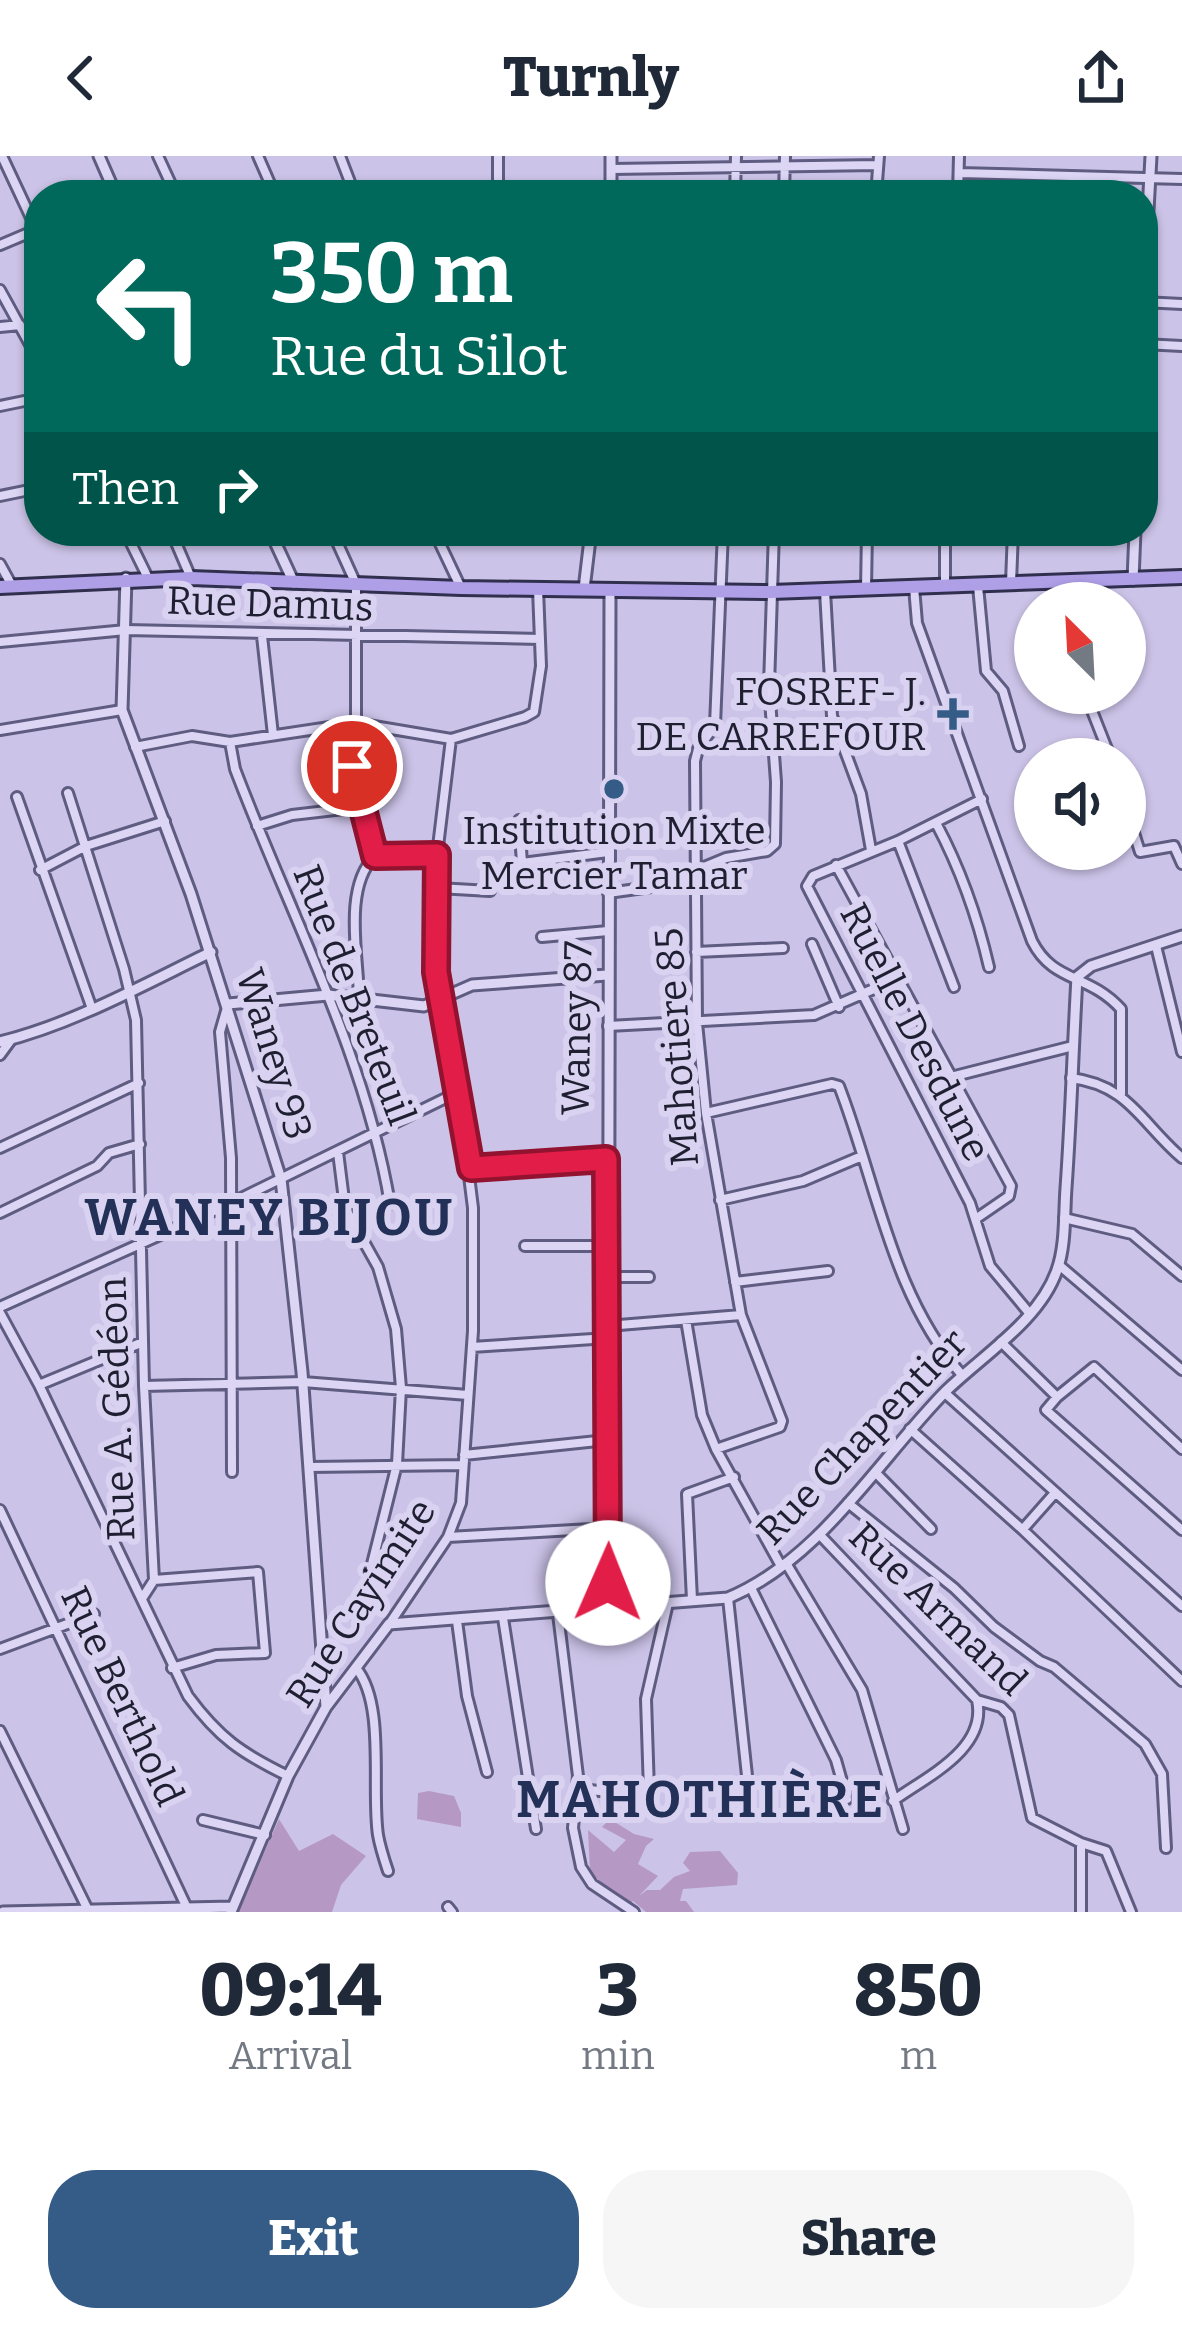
<!DOCTYPE html>
<html lang="en">
<head>
<meta charset="utf-8">
<style>
  :root { --surface:#fff; --page:#f6f6f7; --text:#1f2937; --muted:#747a83; --accent:#345c87 }
  body { margin:0; font-family:Bitter,serif; background:var(--page); color:var(--text); height:100vh; display:flex; flex-direction:column; font-size:45px; white-space:nowrap }
  * { box-sizing:border-box; margin:0 }
  p { font-size:39px; color:var(--muted) }
  .icon { flex:none; width:66px; height:66px; fill:none; stroke:currentColor; stroke-width:2; stroke-linecap:round; stroke-linejoin:round }
  .map { position:relative; height:1756px; overflow:hidden }
  .drawer { display:flex; flex-direction:column; background:var(--surface); flex:1 }
  .drawer>* { flex:none }
  .hud { position:absolute; left:24px; top:24px; width:1134px; height:366px; border-radius:48px; box-shadow:0 3px 9px #0004; background:#00695c; color:#fff; overflow:hidden }
  .needle { width:78px; rotate:336deg }
  .fabs { position:absolute; left:1014px; top:426px; display:grid; gap:24px }
  .fabs a { display:grid; place-items:center; width:132px; height:132px; border-radius:50%; background:var(--surface); box-shadow:0 3px 9px #0004; font-size:60px }
  .pin { position:absolute; display:grid; place-items:center; width:102px; height:102px; color:#fff; margin:-51px; border:6px solid #fff; border-radius:50%; box-shadow:0 3px 12px #0007 }
  .me { position:absolute; width:132px; margin:-66px; rotate:1deg; stroke-linejoin:round; filter:drop-shadow(0 0 9px #0008) }
  .turn { display:flex; align-items:center; gap:42px; height:252px; padding:0 48px; font-size:54px }
  .turn .icon { width:156px; height:156px; stroke-width:2.5 }
  .turn b { display:block; font-size:84px; line-height:102px }
  .then { display:flex; align-items:center; height:114px; padding:0 48px; background:#0003; gap:24px; font-size:45px }
  .eta { display:flex; justify-content:space-evenly; align-items:center; height:204px; text-align:center }
  .eta b { font-size:72px; font-weight:800; line-height:84px }
  .action { display:flex; gap:24px; margin-top:auto; padding:24px 48px }
  .action a { flex:1; height:138px; border-radius:48px; background:var(--accent); color:#fff; font-size:48px; font-weight:800; line-height:138px; text-align:center }
  .action a+a { background:var(--page); color:var(--text) }
  header { display:flex; justify-content:space-between; align-items:center; height:156px; padding:0 48px; background:var(--surface); font-size:54px; font-weight:800 }
  .map>svg:first-child { display:block }
  .green { fill:#b599c4 }
  .lines { fill:none; stroke-linecap:round; stroke-linejoin:round }
  .minor-casing { stroke:#5e5c80; stroke-width:14 }
  .tertiary-casing { stroke:#5e5c80; stroke-width:15 }
  .primary-casing { stroke:#30304e; stroke-width:18 }
  .minor { stroke:#dcd5f4; stroke-width:8 }
  .tertiary { stroke:#dcd5f4; stroke-width:9 }
  .primary { stroke:#af9fe7; stroke-width:12 }
  .route-casing { stroke:#92132f; stroke-width:30 }
  .route { stroke:#e11d48; stroke-width:21 }
  .poi-dot { fill:#345c87; stroke:#d9d2f0; stroke-width:4.5 }
  .labels { text-anchor:middle; dominant-baseline:central; stroke-width:12; stroke-linejoin:round; paint-order:stroke }
  .street-label { font-size:39px; fill:#1f1f32; stroke:#d9d2f0 }
  .poi-label { font-size:39px; fill:#1f1f32; stroke:#d9d2f0; text-anchor:end }
  .district-label { font-size:51px; font-weight:bold; letter-spacing:3px; fill:#233159; stroke:#d9d2f0 }
</style>
</head>
<body>
<header><svg class="icon" aria-label="back" viewBox="0 0 24 24"><path d="M15 5l-7 7 7 7"/></svg>Turnly<svg class="icon" aria-label="share" viewBox="0 0 24 24"><path d="M12 15V3M7 8l5-5 5 5M5 13v7h14v-7"/></svg></header>
<div class="map">
<svg width="1182" height="1756" viewBox="0 0 1182 1756">
  <rect width="100%" height="100%" fill="#ccc3e8"/>
  <!-- green -->
  <path class="green" d="M429,1635L454,1640L461,1657V1671L417,1663L418,1637Z
    M279,1663L299,1695L333,1678L366,1700L341,1729L332,1756H238Z
    M610,1663L634,1678L654,1683L646,1690L638,1708L658,1720L639,1740L647,1734H660L674,1721L690,1715L683,1707L690,1696L720,1695L738,1717L737,1729L683,1733L680,1745H686L694,1756H646L633,1745L627,1750L590,1716L588,1674L614,1696L626,1684L602,1671Z"/>
  <g class="lines">
    <!-- minor casing -->
    <g class="minor-casing">
      <path id="minor" d="M2,0L39,79
        M158,0L176,39
        M258,0L275,39
        M340,0L355,39
        M498,0V39
        M612,13L878,9
        M959,17L1182,23
        M735,39L736,0
        M784,39L785,0
        M876,39L879,0
        M958,39L959,0
        M0,89L38,73
        M0,134L39,205
        M1143,146L1182,148
        M0,171L20,169
        M1143,188L1182,190
        M0,250L39,242
        M0,340L39,332
        M125,375L148,422
        M171,375L191,422
        M332,375L356,428V567C337,603 364,663 375,700C343,731 358,799 359,841
        M434,375L460,430
        M945,375V431
        M0,408L11,428
        M1011,427L1013,375
        M1060,427L1064,447
        M978,430L986,515L1003,535L1019,590
        M914,431L917,467L1032,785C1053,827 1088,817 1121,853V938
        M866,433L867,375
        M825,435L832,560L861,638L871,694
        M262,480L273,579
        M0,486L126,474L540,483
        M1085,537L1111,603
        M0,574L122,554
        M230,586L235,613C289,756 365,897 390,1048
        M135,591L192,580L230,586L356,567L451,583L525,561L534,556L541,510L538,433
        M68,637L124,813L136,864L144,1230L154,1424L143,1441
        M17,641L91,850
        M982,643L898,685L813,720L807,730L970,1047L990,1110L1030,1158
        M1125,648L1140,696L1174,690L1182,708
        M519,664L522,707L608,696
        M936,667C961,714 977,759 989,811
        M257,670L292,659L361,651
        M898,685L954,831
        M375,700L437,699
        M836,709L1011,1030L1009,1040L977,1062
        M40,714L86,690L165,665
        M438,732L490,735
        M608,737L658,730L726,702L767,695L775,688L776,626L769,530L774,375
        M542,781L608,775
        M812,788L839,851
        M1156,790L1182,896
        M696,796L783,792
        M226,855L220,876L231,1002L232,1316
        M608,870L814,859L899,822
        M0,899L11,884
        M951,921L1073,890
        M1071,922C1129,929 1141,967 1182,1002
        M706,957L832,928L839,930C877,1028 891,1138 962,1219
        M0,992L139,927
        M338,996L345,1052L378,1111L396,1173L401,1232L397,1308L362,1448
        M471,1012L606,1003
        M720,1044L803,1025L862,1000
        M0,1057L97,1010L109,997L140,988
        M1064,1062L1132,1078L1182,1120
        M525,1090H607
        M1059,1109L1182,1214
        M608,1121H649
        M735,1126L828,1115
        M0,1151L229,1048L458,936
        M0,1157L39,1229L188,1540C219,1582 241,1597 288,1620
        M686,1164L702,1259L716,1293L781,1410
        M607,1170L741,1159
        M1001,1186L1057,1241L1046,1254L1182,1374
        M472,1191L608,1182
        M39,1229L143,1186
        M144,1230L303,1226L468,1239
        M945,1237L1182,1450
        M1057,1241L1094,1211L1182,1293
        M910,1273L1023,1374L1182,1525
        M716,1293L780,1271L782,1265L741,1159L706,957L697,867L695,605L698,593L715,569L723,375
        M464,1299L607,1284
        M309,1311L463,1309
        M875,1316L931,1373
        M848,1347L954,1432L994,1471L1040,1505L1054,1511L1145,1588L1162,1618L1166,1692
        M0,1354L187,1752
        M1023,1373L1054,1338
        M819,1378L977,1544L1001,1551L1009,1559L1032,1662L1081,1687V1756
        M448,1381L609,1372
        M786,1407L862,1534L903,1673
        M154,1424L258,1416L265,1497L216,1499L172,1512
        M751,1432L836,1604L847,1643
        M728,1442L748,1629
        M692,1444L687,1338L734,1321
        M558,1458L578,1620L573,1672L581,1711L592,1728L634,1756
        M503,1462L536,1673
        M457,1465L467,1540L487,1616
        M390,1467L448,1381L461,1347L473,1175V1052L455,908L436,816L437,699L451,583
        M0,1493L94,1458
        M356,1512C386,1548 371,1633 378,1679C380,1691 384,1703 388,1715
        M0,1575L88,1754
        M578,1633L643,1639L649,1635L646,1543L668,1447
        M893,1645C926,1621 988,1593 977,1544
        M203,1664L265,1679
        M1081,1687L1106,1695L1131,1756
        M448,1751L452,1756"/>
    </g>
    <!-- tertiary casing -->
    <g class="tertiary-casing">
      <path id="tertiary" d="M99,0L116,39
        M611,39V0
        M1143,146L1151,0
        M270,375L294,427
        M126,422L122,554L191,738L281,1023L302,1216L326,1551
        M1133,424L1135,375
        M584,433L591,375
        M228,848L328,839L424,850L472,829L607,819
        M0,886C73,868 143,829 211,796
        M608,1453L610,435
        M3,1756L232,1751
        M231,1756L288,1620L326,1551L389,1468L728,1442C821,1403 878,1304 946,1235C983,1199 1040,1164 1057,1114C1066,1089 1064,1058 1066,1032C1071,962 1073,891 1077,821L1091,810L1182,780"/>
    </g>
    <!-- primary casing -->
    <g class="primary-casing">
      <path id="primary" d="M0,431L191,422L461,432L771,436L1182,421"/>
    </g>
    <!-- minor -->
    <use href="#minor" class="minor"/>
    <!-- tertiary -->
    <use href="#tertiary" class="tertiary"/>
    <!-- primary -->
    <use href="#primary" class="primary"/>
  </g>
  <g class="lines">
    <!-- route casing -->
    <g class="route-casing">
      <path id="route" d="M352,610L375,700L437,699L436,816L471,1012L606,1003L608,1427"/>
    </g>
    <!-- route -->
    <use href="#route" class="route"/>
  </g>
  <!-- markers -->
  <g class="poi-dot">
    <path d="M947 540h12v12h12v12h-12v12h-12v-12h-12v-12h12z"/>
    <circle cx="614" cy="633" r="12"/>
  </g>
  <g class="labels">
    <!-- street labels -->
    <g class="street-label">
      <text transform="translate(270 448) rotate(2)">Rue Damus</text>
      <text transform="translate(354 839) rotate(69)">Rue de Breteuil</text>
      <text transform="translate(577 872) rotate(-89)">Waney 87</text>
      <text transform="translate(915 876) rotate(63)">Ruelle Desdune</text>
      <text transform="translate(677 891) rotate(-94)">Mahotiere 85</text>
      <text transform="translate(274 898) rotate(73)">Waney 93</text>
      <text transform="translate(117 1253) rotate(-92)">Rue A. Gédéon</text>
      <text transform="translate(862 1281) rotate(-46)">Rue Chapentier</text>
      <text transform="translate(361 1447) rotate(-57)">Rue Cayimite</text>
      <text transform="translate(938 1453) rotate(44)">Rue Armand</text>
      <text transform="translate(122 1540) rotate(65)">Rue Berthold</text>
    </g>
    <!-- poi labels -->
    <g class="poi-label">
      <text x="926" y="536">FOSREF- J.<tspan x="926" dy="45">DE CARREFOUR</tspan></text>
      <text x="614" y="675" text-anchor="middle">Institution Mixte<tspan x="614" dy="45">Mercier Tamar</tspan></text>
    </g>
    <!-- district labels -->
    <g class="district-label">
      <text x="270" y="1062">WANEY BIJOU</text>
      <text x="701" y="1644">MAHOTHIÈRE</text>
    </g>
  </g>
</svg>
<div class="fabs">
<a><svg class="needle" viewBox="-14 -14 28 28"><path d="M0-13l5 13h-10z" fill="#e53935"/><path d="M0 13l5-13h-10z" fill="#747a83"/></svg></a>
<a><svg class="icon" aria-label="sound" viewBox="0 0 24 24"><path d="M4 9h4l5-4v14l-5-4H4zM17 9q2 3 0 6"/></svg></a>
</div>
<div class="pin" style="left:352px;top:610px;background:#d93025"><svg class="icon" aria-label="arrive" viewBox="0 0 24 24"><path d="M6 21V4h12l-3 4 3 4H6"/></svg></div>
<svg class="me" style="left:608px;top:1427px" viewBox="-20 -20 40 40"><circle r="19" fill="#fff"/><path d="M0-13L10 11 0 6-10 11z" fill="#e11d48"/></svg>
<div class="hud">
<div class="turn"><svg class="icon" aria-label="left" viewBox="0 0 24 24"><path d="M17 20v-9H6M10 6l-5 5 5 5"/></svg><div><b>350 m</b>Rue du Silot</div></div>
<div class="then">Then<svg class="icon" aria-label="right" viewBox="0 0 24 24"><path d="M7 20v-9h11M14 6l5 5-5 5"/></svg></div>
</div>
</div>
<section class="drawer">
<div class="eta">
<div><b>09:14</b><p>Arrival</p></div>
<div><b>3</b><p>min</p></div>
<div><b>850</b><p>m</p></div>
</div>
<div class="action"><a>Exit</a><a>Share</a></div>
</section>
</body>
</html>
